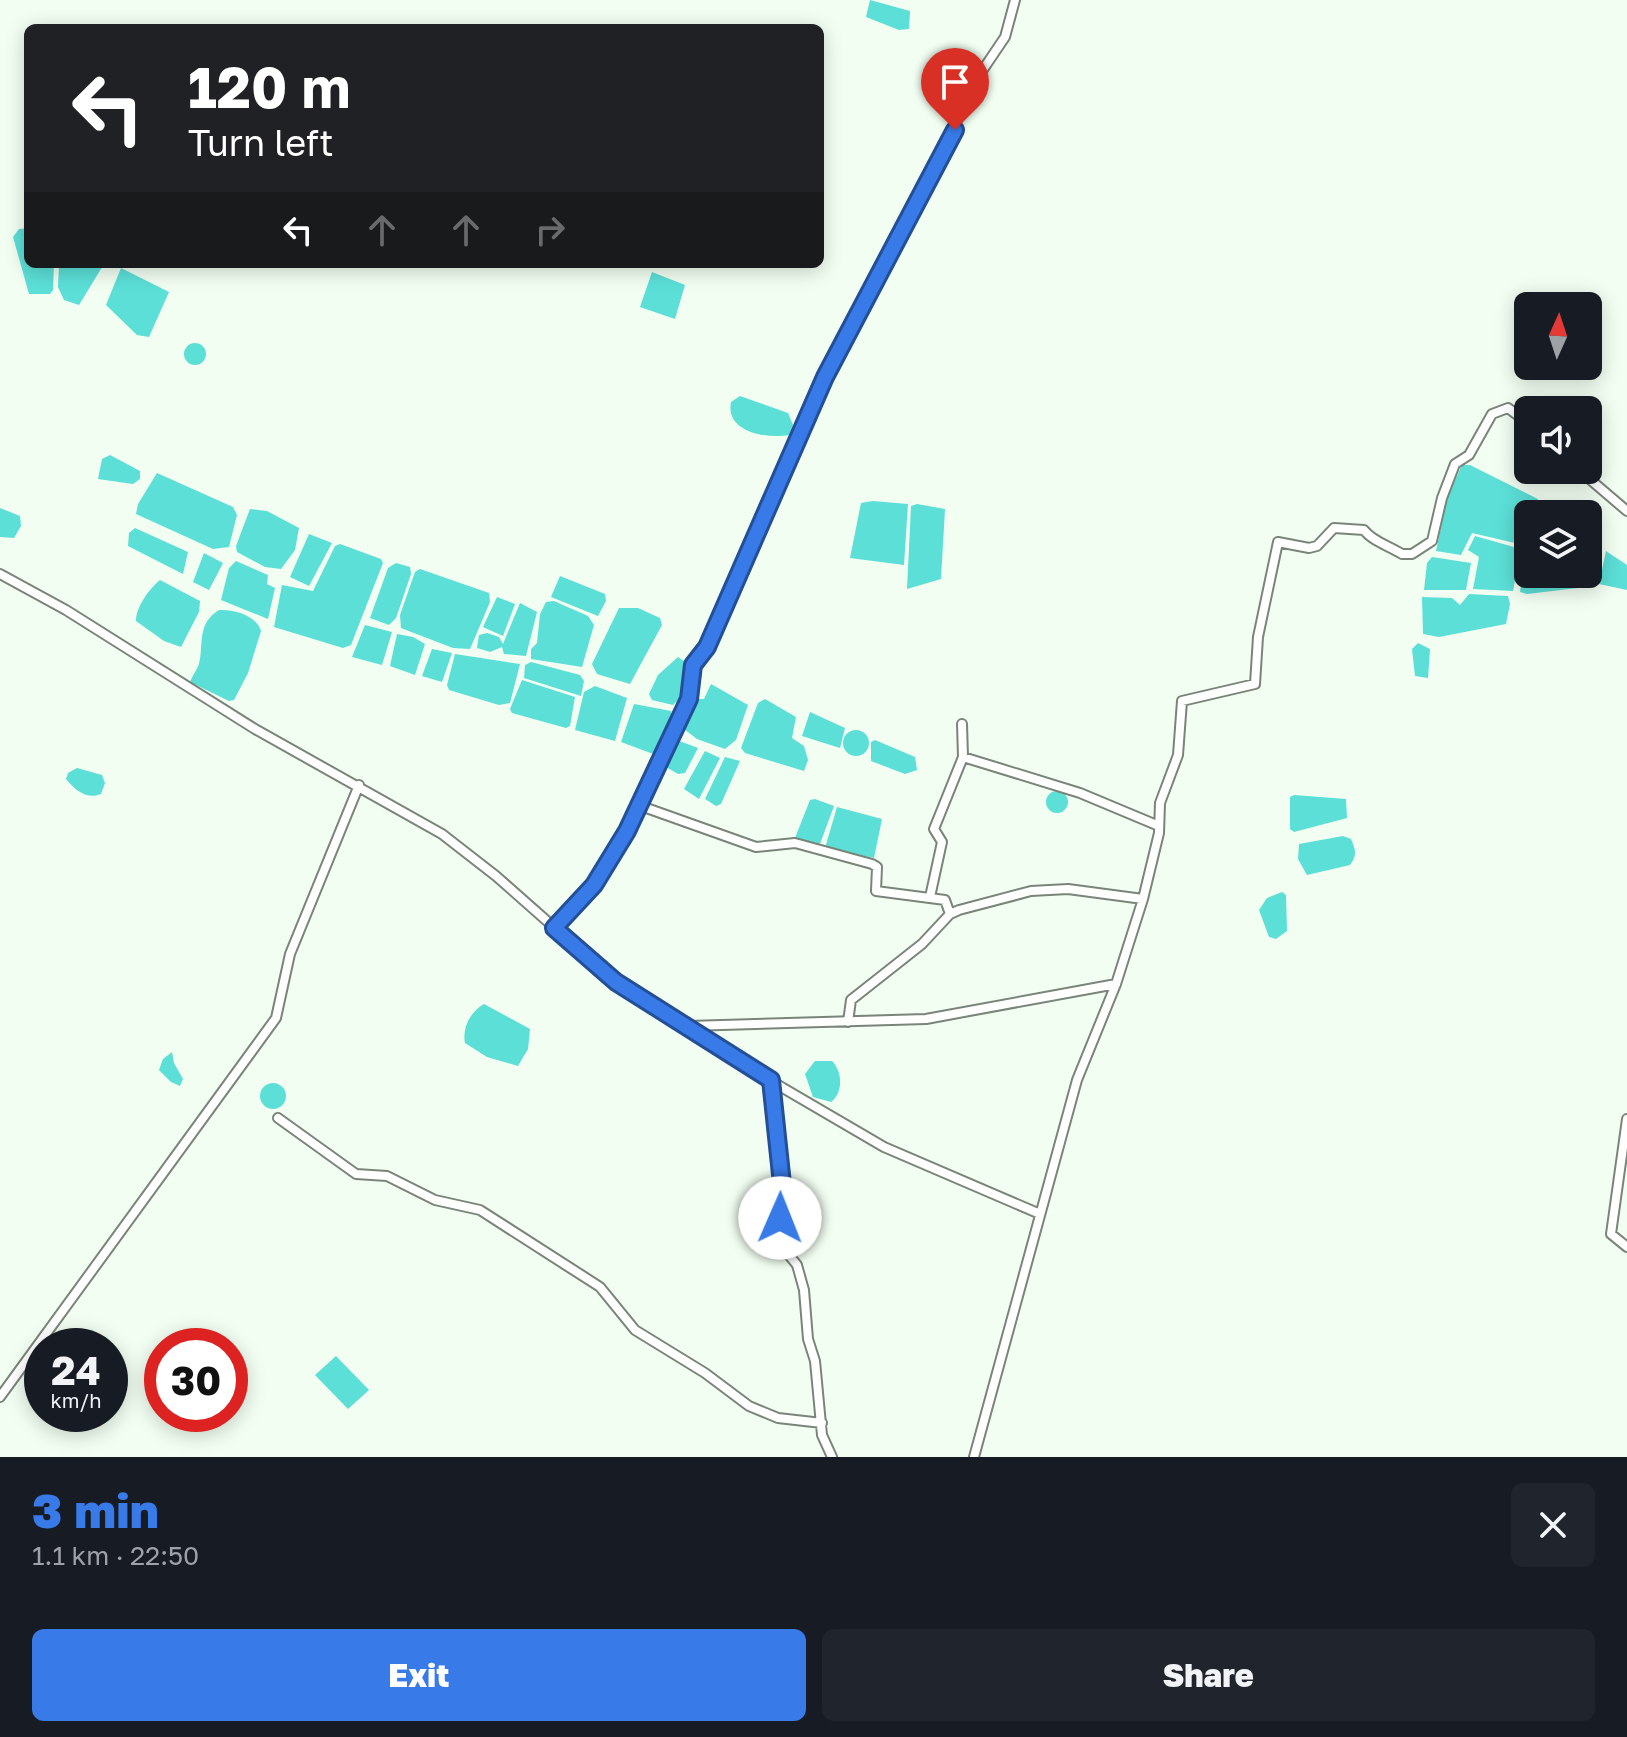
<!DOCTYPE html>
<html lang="en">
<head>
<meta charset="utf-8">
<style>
  :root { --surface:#171b24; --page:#20242c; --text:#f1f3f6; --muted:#9ea1a6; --accent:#377ae8 }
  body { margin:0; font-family:"Golos Text",sans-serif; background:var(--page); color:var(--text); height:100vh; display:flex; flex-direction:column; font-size:30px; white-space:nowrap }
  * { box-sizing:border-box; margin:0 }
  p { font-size:26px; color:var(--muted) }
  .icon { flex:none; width:44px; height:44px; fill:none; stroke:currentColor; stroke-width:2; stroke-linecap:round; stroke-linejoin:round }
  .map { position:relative; height:1457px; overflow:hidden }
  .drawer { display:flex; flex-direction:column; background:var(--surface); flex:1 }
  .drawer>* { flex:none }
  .hud { position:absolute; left:24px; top:24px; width:800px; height:244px; border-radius:12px; box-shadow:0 4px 20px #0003; background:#202124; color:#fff; overflow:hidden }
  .needle { width:52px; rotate:3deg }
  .buttons { position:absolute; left:1514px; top:292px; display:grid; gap:16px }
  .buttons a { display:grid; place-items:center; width:88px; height:88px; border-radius:12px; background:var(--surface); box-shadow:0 4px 20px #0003; font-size:40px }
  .speed { position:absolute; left:24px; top:1328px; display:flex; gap:16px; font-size:40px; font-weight:700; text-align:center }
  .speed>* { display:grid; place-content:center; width:104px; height:104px; border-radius:50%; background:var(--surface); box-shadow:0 4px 20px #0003; line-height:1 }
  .speed small { font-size:20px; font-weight:400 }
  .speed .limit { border:12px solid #d22; background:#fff; color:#111 }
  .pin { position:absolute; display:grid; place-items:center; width:68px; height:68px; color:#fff; margin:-82px -34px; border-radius:50% 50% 50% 0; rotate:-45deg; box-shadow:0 0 8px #0007 }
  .pin .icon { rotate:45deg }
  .me { position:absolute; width:88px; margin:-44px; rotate:1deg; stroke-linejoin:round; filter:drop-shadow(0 0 6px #0008) }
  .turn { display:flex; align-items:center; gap:28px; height:168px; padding:0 32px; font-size:36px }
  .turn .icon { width:104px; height:104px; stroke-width:2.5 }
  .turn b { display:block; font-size:56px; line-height:68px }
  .lanes { display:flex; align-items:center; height:76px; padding:0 32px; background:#0003; justify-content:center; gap:40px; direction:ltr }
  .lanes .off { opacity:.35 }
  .round { display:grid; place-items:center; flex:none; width:84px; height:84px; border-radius:12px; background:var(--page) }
  .head { display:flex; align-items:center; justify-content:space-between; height:136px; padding:0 32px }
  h1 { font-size:48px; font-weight:800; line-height:60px; color:var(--accent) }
  .action { display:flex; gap:16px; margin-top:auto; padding:16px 32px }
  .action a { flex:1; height:92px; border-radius:12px; background:var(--accent); color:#fff; font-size:32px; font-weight:800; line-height:92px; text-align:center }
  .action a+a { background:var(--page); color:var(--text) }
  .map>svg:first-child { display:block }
  .water { fill:#5bdfd7 }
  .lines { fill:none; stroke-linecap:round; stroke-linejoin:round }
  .minor-casing { stroke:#7a8579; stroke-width:12 }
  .minor { stroke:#fff; stroke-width:8 }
  .route-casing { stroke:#244f97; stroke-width:20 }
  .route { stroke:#377ae8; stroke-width:14 }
</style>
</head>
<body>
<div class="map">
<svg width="1627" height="1457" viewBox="0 0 1627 1457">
  <rect width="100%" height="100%" fill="#f2fef1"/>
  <!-- water -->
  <path class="water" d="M870,0L910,11L909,29L899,30L866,17Z
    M28,228V264H54L53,290L50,294H29L13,237L19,229Z
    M59,264H104L79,305L64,300L58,287Z
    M121,268L169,292L149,337L137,335L106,305Z
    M652,272L685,285L675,319L640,307Z
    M184 354a11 11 0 1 1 22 0a11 11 0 1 1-22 0Z
    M740,396L788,413L793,425L789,435C766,439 725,432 731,402Z
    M110,455L140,471V479L133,484L98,479L102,459Z
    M1462,465H1470L1538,499L1534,514H1528V528L1522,542L1515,543L1472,533L1461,555L1436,551L1448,495Z
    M157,473L233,507L237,515L229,547L213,549L136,514L138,504Z
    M873,501L908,504L904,565L850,558L861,503Z
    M917,504L945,509L941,579L907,589L911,506Z
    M0,508L20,516L21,526L14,538L0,537Z
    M250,509L267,511L299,528L295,550L281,569L265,567L237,552L236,546Z
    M135,528L188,552L183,574L128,546L129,533Z
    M1528,533V574H1588V533L1602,550L1595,586L1527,594L1520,592Z
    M309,534L332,543L309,586L290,577Z
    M1475,536L1521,549L1513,591L1473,589L1479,557L1468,550Z
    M340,544L381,559L383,563L351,645L343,648L274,627L282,585L313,591L335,546Z
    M1606,551L1627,565V590L1599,584Z
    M204,553L223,563L209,590L193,582Z
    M1432,557L1471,563L1466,590H1424L1427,563Z
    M236,561L268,575L267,584L275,588L268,619L221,600L229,568Z
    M396,563L410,567L411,574L396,618L389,625L370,618L388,568Z
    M420,569L489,593L490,602L470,649L453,648L401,628L400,615L415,572Z
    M560,576L605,594L606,601L598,616L551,597Z
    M160,580L200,601L199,612L181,647L164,641L136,621C136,607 149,589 160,580Z
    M1469,594L1508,596L1510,604L1506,624L1439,637L1423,634L1422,597L1452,598L1460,605Z
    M497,597L515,604L503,636L483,627Z
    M554,601L588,616L594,625L582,667L531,659V649L537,643L540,614L546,602Z
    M520,603L537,612L526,656L504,654L502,647L490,652L477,648L479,635L487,633L499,637L503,644Z
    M619,608H638L660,618L662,625L630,684L597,674L592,664Z
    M219,610C234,609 257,616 261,631L248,673L234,700L229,701L190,682C192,676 197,670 199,664C204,646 196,624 219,610Z
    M365,625L392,632L382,665L352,657Z
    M397,634L413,637L425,644L415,675L390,666Z
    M1418,643L1430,649L1428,678L1415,676L1412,649Z
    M432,649L452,653L442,682L422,676Z
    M455,654L520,664L510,703L499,705L449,690L447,685Z
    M678,657L688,664L685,693L673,705L652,700L649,694L658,675Z
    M531,662L580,675L584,681L581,696L524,678L525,665Z
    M522,680L575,697L570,726L566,728L512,713L510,709Z
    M711,684L748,705L736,740L725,749L697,739L684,729L692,699H704Z
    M595,686L627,698L615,741L575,730L584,692Z
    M765,699L796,717L792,738L804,746L808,760L804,771L745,753L741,748L758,703Z
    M634,704L671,711V721L656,755L621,742Z
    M810,712L845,728L840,748L802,736Z
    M843 743a13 13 0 1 1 26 0a13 13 0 1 1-26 0Z
    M674,739L698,748L685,773L678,774L661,764Z
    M875,740L915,757L917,770L905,774L871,761V742Z
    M705,751L720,758L699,799L684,789Z
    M725,757L740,761L721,804L716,806L705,799Z
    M77,768L102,775L105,783L101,794C87,800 75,790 66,779L68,773Z
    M1046 802a11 11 0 1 1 22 0a11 11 0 1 1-22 0Z
    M1294,795L1346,799L1347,818L1294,832L1290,829V797Z
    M815,799L834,806L820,844L795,838L810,800Z
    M837,807L882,819L874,858L825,848Z
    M1343,836L1351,839C1356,850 1357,856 1350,865L1307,875L1298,859L1299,844Z
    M1282,892L1286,895L1287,931L1276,939L1269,937L1259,910L1267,898Z
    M484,1004L530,1029L528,1049L518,1066L487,1057L465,1043C462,1028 470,1012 484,1004Z
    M172,1052L174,1063L183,1079L180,1086L171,1082L159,1070L163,1059Z
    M815,1061H832C843,1072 843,1093 831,1102L813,1097L805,1074Z
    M260 1096a13 13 0 1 1 26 0a13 13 0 1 1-26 0Z
    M336,1356L369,1390L348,1409L315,1375Z"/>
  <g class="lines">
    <!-- minor casing -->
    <g class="minor-casing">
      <path id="minor" d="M1579,470L1627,511
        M0,574L66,610L255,729L442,834L496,876L616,982L783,1088L884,1147L1040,1214
        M963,757L1080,793L1159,826
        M638,805L756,847L795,843L872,864L877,867L876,891L945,900L950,914
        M930,897L942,842L934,829L963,757L962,724
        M554,928L594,885L627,831L689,699L693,665L707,647L825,377L902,233L978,77L1005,37L1015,0
        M848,1022L851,1000L922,944L950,914L959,910L1031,891L1068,889L1143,899
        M688,1026L926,1019L1116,984
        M771,1080L782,1184L778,1234L780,1244L797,1265L804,1290L808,1339L815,1361L822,1435L832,1457
        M278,1118L356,1174L387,1176L435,1200L480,1210L600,1287L635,1330L705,1373L749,1406L778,1418L822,1423
        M1627,1119L1611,1234L1627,1247
        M0,1397L276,1018L290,954L359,785
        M974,1457L1077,1080L1116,984L1143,899L1159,833L1160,803L1178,755L1182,701L1255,684L1258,637L1278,542L1309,548L1317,546L1334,528L1364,530C1372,541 1389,546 1402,554H1412L1432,541L1442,498L1455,464L1469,455L1492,414L1508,408L1528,423"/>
    </g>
    <!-- minor -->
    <use href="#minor" class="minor"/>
  </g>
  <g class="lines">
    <!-- route casing -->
    <g class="route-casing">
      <path id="route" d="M780,1218L782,1184L771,1080L616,982L554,928L594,885L627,831L689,699L693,665L707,647L825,377L955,130"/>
    </g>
    <!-- route -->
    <use href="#route" class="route"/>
  </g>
</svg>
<div class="buttons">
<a><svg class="needle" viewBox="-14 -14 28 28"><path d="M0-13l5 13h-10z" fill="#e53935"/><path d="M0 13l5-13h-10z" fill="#9ea1a6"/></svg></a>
<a><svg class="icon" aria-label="sound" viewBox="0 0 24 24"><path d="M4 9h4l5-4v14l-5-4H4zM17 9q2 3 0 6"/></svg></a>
<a><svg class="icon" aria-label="layers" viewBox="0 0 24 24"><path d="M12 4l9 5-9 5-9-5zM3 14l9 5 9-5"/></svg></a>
</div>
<div class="speed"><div>24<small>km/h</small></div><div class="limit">30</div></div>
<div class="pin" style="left:955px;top:130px;background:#d93025"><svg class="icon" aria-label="arrive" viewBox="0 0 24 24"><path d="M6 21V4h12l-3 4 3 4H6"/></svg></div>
<svg class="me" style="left:780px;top:1218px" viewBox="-20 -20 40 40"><circle r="19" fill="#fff"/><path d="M0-13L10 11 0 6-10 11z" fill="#377ae8"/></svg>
<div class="hud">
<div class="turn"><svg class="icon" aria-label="left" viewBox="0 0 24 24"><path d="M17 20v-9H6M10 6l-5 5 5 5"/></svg><div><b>120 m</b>Turn left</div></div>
<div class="lanes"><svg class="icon" aria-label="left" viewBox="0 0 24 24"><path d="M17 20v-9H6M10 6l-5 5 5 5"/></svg><svg class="icon off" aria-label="ahead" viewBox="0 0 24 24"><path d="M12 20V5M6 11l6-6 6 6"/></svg><svg class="icon off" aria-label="ahead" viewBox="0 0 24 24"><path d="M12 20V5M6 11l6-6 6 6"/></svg><svg class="icon off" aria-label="right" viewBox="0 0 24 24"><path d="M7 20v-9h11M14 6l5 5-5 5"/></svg></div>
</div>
</div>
<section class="drawer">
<div class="head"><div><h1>3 min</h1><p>1.1 km · 22:50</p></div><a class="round"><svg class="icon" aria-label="close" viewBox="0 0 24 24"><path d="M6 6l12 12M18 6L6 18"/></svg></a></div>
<div class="action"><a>Exit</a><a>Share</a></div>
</section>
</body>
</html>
